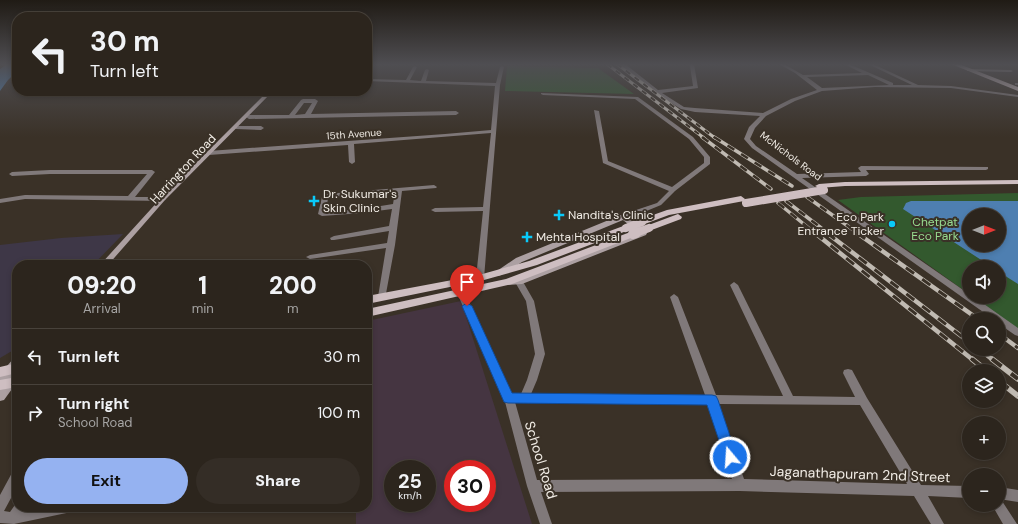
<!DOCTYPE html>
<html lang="en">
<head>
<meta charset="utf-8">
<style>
  :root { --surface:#2c251d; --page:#342d26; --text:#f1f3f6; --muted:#a6a5a4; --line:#48423b; --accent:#95b2f1 }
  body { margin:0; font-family:"DM Sans",sans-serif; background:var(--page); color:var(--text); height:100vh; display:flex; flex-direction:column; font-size:15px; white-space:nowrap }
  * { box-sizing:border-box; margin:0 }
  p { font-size:13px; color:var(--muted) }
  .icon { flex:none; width:22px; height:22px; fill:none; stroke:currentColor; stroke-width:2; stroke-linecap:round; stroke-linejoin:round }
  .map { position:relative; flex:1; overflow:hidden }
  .panel { position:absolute; left:12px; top:260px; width:360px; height:252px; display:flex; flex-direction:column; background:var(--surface); border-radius:16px; box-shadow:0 2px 6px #0003,0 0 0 1px var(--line) }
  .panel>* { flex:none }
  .banner { position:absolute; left:12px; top:12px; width:360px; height:84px; border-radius:16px; box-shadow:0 2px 6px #0003,0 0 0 1px var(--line); background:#2c251d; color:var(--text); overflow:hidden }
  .needle { width:26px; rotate:90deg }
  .fabs { position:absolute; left:962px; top:208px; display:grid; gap:8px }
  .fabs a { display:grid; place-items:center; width:44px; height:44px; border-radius:50%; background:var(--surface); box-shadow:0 2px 6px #0003,0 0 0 1px var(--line); font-size:20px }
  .speed { position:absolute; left:384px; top:460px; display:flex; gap:8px; font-size:20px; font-weight:700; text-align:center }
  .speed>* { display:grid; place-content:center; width:52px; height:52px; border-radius:50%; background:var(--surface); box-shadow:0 2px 6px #0003,0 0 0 1px var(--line); line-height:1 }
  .speed small { font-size:10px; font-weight:400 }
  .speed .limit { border:6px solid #d22; background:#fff; color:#111 }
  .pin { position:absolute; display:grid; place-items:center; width:34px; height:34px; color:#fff; margin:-41px -17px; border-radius:50% 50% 50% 0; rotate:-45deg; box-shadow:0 0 4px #0007 }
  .pin .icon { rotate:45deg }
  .me { position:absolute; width:44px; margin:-22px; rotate:342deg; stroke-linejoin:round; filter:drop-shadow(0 0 3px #0008) }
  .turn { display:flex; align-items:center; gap:14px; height:84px; padding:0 12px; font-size:18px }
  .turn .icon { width:52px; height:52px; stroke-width:2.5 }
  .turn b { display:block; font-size:28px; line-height:34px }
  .eta { display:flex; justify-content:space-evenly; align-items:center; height:68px; text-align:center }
  .eta b { font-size:24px; font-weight:800; line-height:28px }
  .cta { display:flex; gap:8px; margin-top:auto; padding:8px 12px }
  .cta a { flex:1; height:46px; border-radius:24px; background:var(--accent); color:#111; font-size:16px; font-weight:800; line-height:46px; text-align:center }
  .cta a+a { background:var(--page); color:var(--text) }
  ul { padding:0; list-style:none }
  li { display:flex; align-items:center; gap:12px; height:56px; padding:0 12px; border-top:1px solid var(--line) }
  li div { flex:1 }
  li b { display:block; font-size:15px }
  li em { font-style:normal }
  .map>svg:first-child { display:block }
  .commercial { fill:#3e3747 }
  .industrial { fill:#453541; fill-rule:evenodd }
  .green { fill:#33592e; fill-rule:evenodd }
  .water { fill:#4e7fb1; fill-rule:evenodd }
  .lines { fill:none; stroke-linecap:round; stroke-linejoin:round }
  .street { fill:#80797a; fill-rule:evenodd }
  .secondary { fill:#aca0a2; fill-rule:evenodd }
  .primary { fill:#cebec1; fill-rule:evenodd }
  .rail-far3-casing { stroke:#c0bab2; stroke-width:3 }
  .rail-far2-casing { stroke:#c0bab2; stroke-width:3.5 }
  .rail-far1-casing { stroke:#c0bab2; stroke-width:4.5 }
  .rail-casing { stroke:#c0bab2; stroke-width:5.5 }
  .rail-far3 { stroke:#3a3127; stroke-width:2; stroke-dasharray:5.5; stroke-linecap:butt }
  .rail-far2 { stroke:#3a3127; stroke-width:2.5; stroke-dasharray:8; stroke-linecap:butt }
  .rail-far1 { stroke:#3a3127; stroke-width:3; stroke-dasharray:10; stroke-linecap:butt }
  .rail { stroke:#3a3127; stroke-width:4; stroke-dasharray:12; stroke-linecap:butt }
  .primary-bridge-far1 { stroke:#cebec1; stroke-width:8 }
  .primary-bridge { stroke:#cebec1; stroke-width:10 }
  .route { fill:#1a73e8; stroke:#114b97 }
  .poi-dot { fill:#09cafa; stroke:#3a3127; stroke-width:1.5 }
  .labels { text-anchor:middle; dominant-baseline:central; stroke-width:4; stroke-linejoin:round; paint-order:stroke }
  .far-street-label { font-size:10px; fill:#f0ebe4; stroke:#3a3127 }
  .street-label { font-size:12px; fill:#f0ebe4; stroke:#3a3127 }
  .poi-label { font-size:12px; fill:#f0ebe4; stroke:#3a3127; text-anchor:start }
  .park-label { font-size:12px; fill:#98dc90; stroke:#3a3127 }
  .near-street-label { font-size:14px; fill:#f0ebe4; stroke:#3a3127 }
</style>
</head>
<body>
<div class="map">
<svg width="1018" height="524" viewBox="0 0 1018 524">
  <rect width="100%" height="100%" fill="#3a3127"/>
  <!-- commercial -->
  <path class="commercial" d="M123,234L93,265H17V348L0,358V245L61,238Z"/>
  <!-- industrial -->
  <path class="industrial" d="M461,301L532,524H356V507H367V321ZM393,469H427V503H393ZM453,469H487V503H453Z"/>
  <!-- green -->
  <path class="green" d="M507,66L598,68L634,94L505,91Z
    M1018,193V329L973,297H999V267H969V294L838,200L861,197ZM969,215H999V245H969Z"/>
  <!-- water -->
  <path class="water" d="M7,64H17V71L8,80L0,91V69Z
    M911,201H1018V284L999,272V267H992L903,209L906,203ZM969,215H999V245H969Z"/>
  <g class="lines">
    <!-- street -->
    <path class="street" d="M620,64H625L658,90L693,86L690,66L688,64H694L698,88L662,93L684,107L695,108L763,113L791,99L817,90L795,73L779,64H784L803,75L862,73L844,64H849L893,83V85H912L868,64H873L918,85L951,86L1018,95V97L951,88L875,87L822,91L795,101L766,116L755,128L750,139L756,146L797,174L861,172L858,168L861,166L988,167V169L986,170H866L869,174L866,176L802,178L969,294V297H974L1018,328V336L1015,335L999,324V319H993L752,148L744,139L749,127L760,116L695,112L681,109L655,93ZM868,75L889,85L822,88L807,77Z
      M415,66L417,67L410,80L421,81L425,70L427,69L429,70L426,81L496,83L500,67L502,66L504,67L500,85L484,278L483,280H477L476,278L483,211L435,212L431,210L435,208L483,207L491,133L354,144L355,162L352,164L349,162L348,145L209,155L206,153L209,151L445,134L491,130L495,86L367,81V79L406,80L413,67Z
      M1015,83H1018V85H1015Z
      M541,93L638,97L693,137L710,157V164L675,191L661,205L627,219H621L620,217L621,215L657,203L669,191L603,163L594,110L599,111L608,161L672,187L704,163V157L689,139L635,99L543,95L541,94Z
      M303,99H315L318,101L311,114L456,111L459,113L456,115L249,119L246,117L249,115H289L301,100ZM304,103H312L305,114L295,115Z
      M238,126H261L264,128L261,130L236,129L235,128Z
      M50,170H152L155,172L135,197H163L166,199L163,201L25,199L0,203V199L25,195L128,196L147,174H50L12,176L9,174L12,172Z
      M434,185L437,187L436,188L402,191L395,245L385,299H379L378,297L386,248L310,259L306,257L310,255L387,243L389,231L334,240H331L330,238L334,236L389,226L392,209L362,213L322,216L318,214L322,197L326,194ZM395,192L393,204L362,209L326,212L328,198L330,197Z
      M519,279L522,280L534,301L545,354L537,380L531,394L705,395L670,297L674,294L678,297L716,395L783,396L730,285L734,282L738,285L793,396L855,397L843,373L844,370L848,369L852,370L867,398L921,485L969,486V498L928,496L944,524H931L914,496L740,491L541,492L552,524H540L527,486L504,398L457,293L458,291H464L512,394H521L527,380L535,354L526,301L515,282ZM515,402L708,404L732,479L537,480ZM719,404L860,405L907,484L744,479Z
      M17,470V487L4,511L10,512L17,502V507H26L25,510L39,507H78L76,511L14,524L0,523V495L13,471Z
      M999,487L1018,490V502L999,499Z
      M999,499L1002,501L1017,524H1003L992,505H999Z"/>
    <!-- secondary -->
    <path class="secondary" d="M967,69L1011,70L1013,71L1011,72L969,71H967Z
      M268,91H273L165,200L108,265H100L161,198Z
      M621,215H627L646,231L647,233L646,235L522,284L508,285L504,282L508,279H518L638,232L623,220L522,262L501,275L498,276L494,273L516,258Z
      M17,357V368L14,371L17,370V382L4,400L0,401V389L7,379L4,384L0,385V374L14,358Z"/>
    <!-- primary -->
    <path class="primary" d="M951,64H959L1018,87V91Z
      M1018,180V184L845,186L819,188L815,186L819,184L845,182Z
      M741,196L745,199L744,201L669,215L642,225L637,222L639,220L667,210Z
      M678,214L682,217L681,219L649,231L644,228L646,226Z
      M626,225L629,226L631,228L629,230L537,265L484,280L367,304V296L479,275L529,261Z
      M633,231L636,232L638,234L636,236L512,284L367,317V309L506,279Z
      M17,363V373L0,377V367Z
      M17,377V387L0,390V380Z"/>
    <!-- rail-far3 casing -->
    <g class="rail-far3-casing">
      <path id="rail-far3" d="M607,64L704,138
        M617,64L715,138"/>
    </g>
    <!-- rail-far2 casing -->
    <g class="rail-far2-casing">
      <path id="rail-far2" d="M702,137L771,189
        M714,137L792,186
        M807,197L859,234
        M786,201L829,234
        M778,203L816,234"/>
    </g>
    <!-- rail-far1 casing -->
    <g class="rail-far1-casing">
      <path id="rail-far1" d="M815,233L973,360
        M827,233L969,342
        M857,233L978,319
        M999,334L1018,348
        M979,349L993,360"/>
    </g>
    <!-- rail casing -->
    <g class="rail-casing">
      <path id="rail" d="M972,359L987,371
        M992,359L1018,379
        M999,381L1018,396"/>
    </g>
    <!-- rail-far3 -->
    <use href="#rail-far3" class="rail-far3"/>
    <!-- rail-far2 -->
    <use href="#rail-far2" class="rail-far2"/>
    <!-- rail-far1 -->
    <use href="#rail-far1" class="rail-far1"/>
    <!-- rail -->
    <use href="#rail" class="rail"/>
    <!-- primary-bridge-far1 -->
    <path class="primary-bridge-far1" d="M746,203L824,190
      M626,228L642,222
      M633,234L649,228"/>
    <!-- primary-bridge -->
    <path class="primary-bridge" d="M633,234L636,233"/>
  </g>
  <!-- sky -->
  <linearGradient id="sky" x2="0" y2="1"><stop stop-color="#201b15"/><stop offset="0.47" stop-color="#4f4e52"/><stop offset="1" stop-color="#4f4e52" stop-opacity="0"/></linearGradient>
  <rect width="1018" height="137" fill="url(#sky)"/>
  <!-- route -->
  <path class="route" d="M467,303L472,306L512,393L712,395L716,396L718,400L737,457L735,461L730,462L726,461L707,405L508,403L504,402L462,306Z"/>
  <!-- markers -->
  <g class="poi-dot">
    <path d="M312 195h4v4h4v4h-4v4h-4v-4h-4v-4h4z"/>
    <path d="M557 209h4v4h4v4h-4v4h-4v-4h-4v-4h4z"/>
    <circle cx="892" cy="224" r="4"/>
    <path d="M525 231h4v4h4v4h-4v4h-4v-4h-4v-4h4z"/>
  </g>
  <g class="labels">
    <!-- far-street labels -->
    <g class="far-street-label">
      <text transform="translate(354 134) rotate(-4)">15th Avenue</text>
      <text transform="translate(791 156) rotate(37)">McNichols Road</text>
    </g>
    <!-- street labels -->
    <g class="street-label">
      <text transform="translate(183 169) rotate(-47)">Harrington Road</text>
    </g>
    <!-- poi labels -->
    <g class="poi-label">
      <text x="323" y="194">Dr. Sukumar's<tspan x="323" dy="14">Skin Clinic</tspan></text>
      <text x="568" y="215">Nandita's Clinic</text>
      <text x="884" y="217" text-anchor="end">Eco Park<tspan x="884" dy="14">Entrance Ticker</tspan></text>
      <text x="536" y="237">Mehta Hospital</text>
    </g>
    <!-- park labels -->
    <g class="park-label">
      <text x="935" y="222">Chetpat<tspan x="935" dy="14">Eco Park</tspan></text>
    </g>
    <!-- near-street labels -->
    <g class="near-street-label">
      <text transform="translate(541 460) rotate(73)">School Road</text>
      <text transform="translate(860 474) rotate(2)">Jaganathapuram 2nd Street</text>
    </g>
  </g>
</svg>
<div class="fabs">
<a><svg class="needle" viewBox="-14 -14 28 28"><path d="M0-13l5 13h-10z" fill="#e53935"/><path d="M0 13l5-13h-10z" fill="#a6a5a4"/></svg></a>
<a><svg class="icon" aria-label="sound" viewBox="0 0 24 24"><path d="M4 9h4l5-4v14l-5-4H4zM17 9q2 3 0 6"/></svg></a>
<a><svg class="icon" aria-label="search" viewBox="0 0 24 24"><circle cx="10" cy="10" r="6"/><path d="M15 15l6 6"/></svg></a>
<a><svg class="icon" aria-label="layers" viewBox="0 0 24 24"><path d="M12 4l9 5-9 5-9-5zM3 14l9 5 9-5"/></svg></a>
<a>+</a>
<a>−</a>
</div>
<div class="speed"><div>25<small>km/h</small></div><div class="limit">30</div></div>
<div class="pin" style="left:467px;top:306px;background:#d93025"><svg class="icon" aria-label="arrive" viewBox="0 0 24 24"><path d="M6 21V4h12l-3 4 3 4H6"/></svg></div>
<svg class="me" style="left:730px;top:457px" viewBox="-20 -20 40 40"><circle r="17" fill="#1a73e8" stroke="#fff" stroke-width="3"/><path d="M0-11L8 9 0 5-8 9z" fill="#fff"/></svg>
<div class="banner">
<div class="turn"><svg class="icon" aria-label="left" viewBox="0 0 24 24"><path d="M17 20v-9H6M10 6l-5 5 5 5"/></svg><div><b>30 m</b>Turn left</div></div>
</div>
<section class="panel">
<div class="eta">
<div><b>09:20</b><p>Arrival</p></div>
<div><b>1</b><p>min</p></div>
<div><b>200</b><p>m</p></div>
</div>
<ul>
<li><svg class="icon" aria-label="left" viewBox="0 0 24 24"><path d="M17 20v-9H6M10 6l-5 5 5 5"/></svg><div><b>Turn left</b></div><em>30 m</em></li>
<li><svg class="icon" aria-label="right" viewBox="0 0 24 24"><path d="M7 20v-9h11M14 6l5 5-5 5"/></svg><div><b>Turn right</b><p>School Road</p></div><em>100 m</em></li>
</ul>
<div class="cta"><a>Exit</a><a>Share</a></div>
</section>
</div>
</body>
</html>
